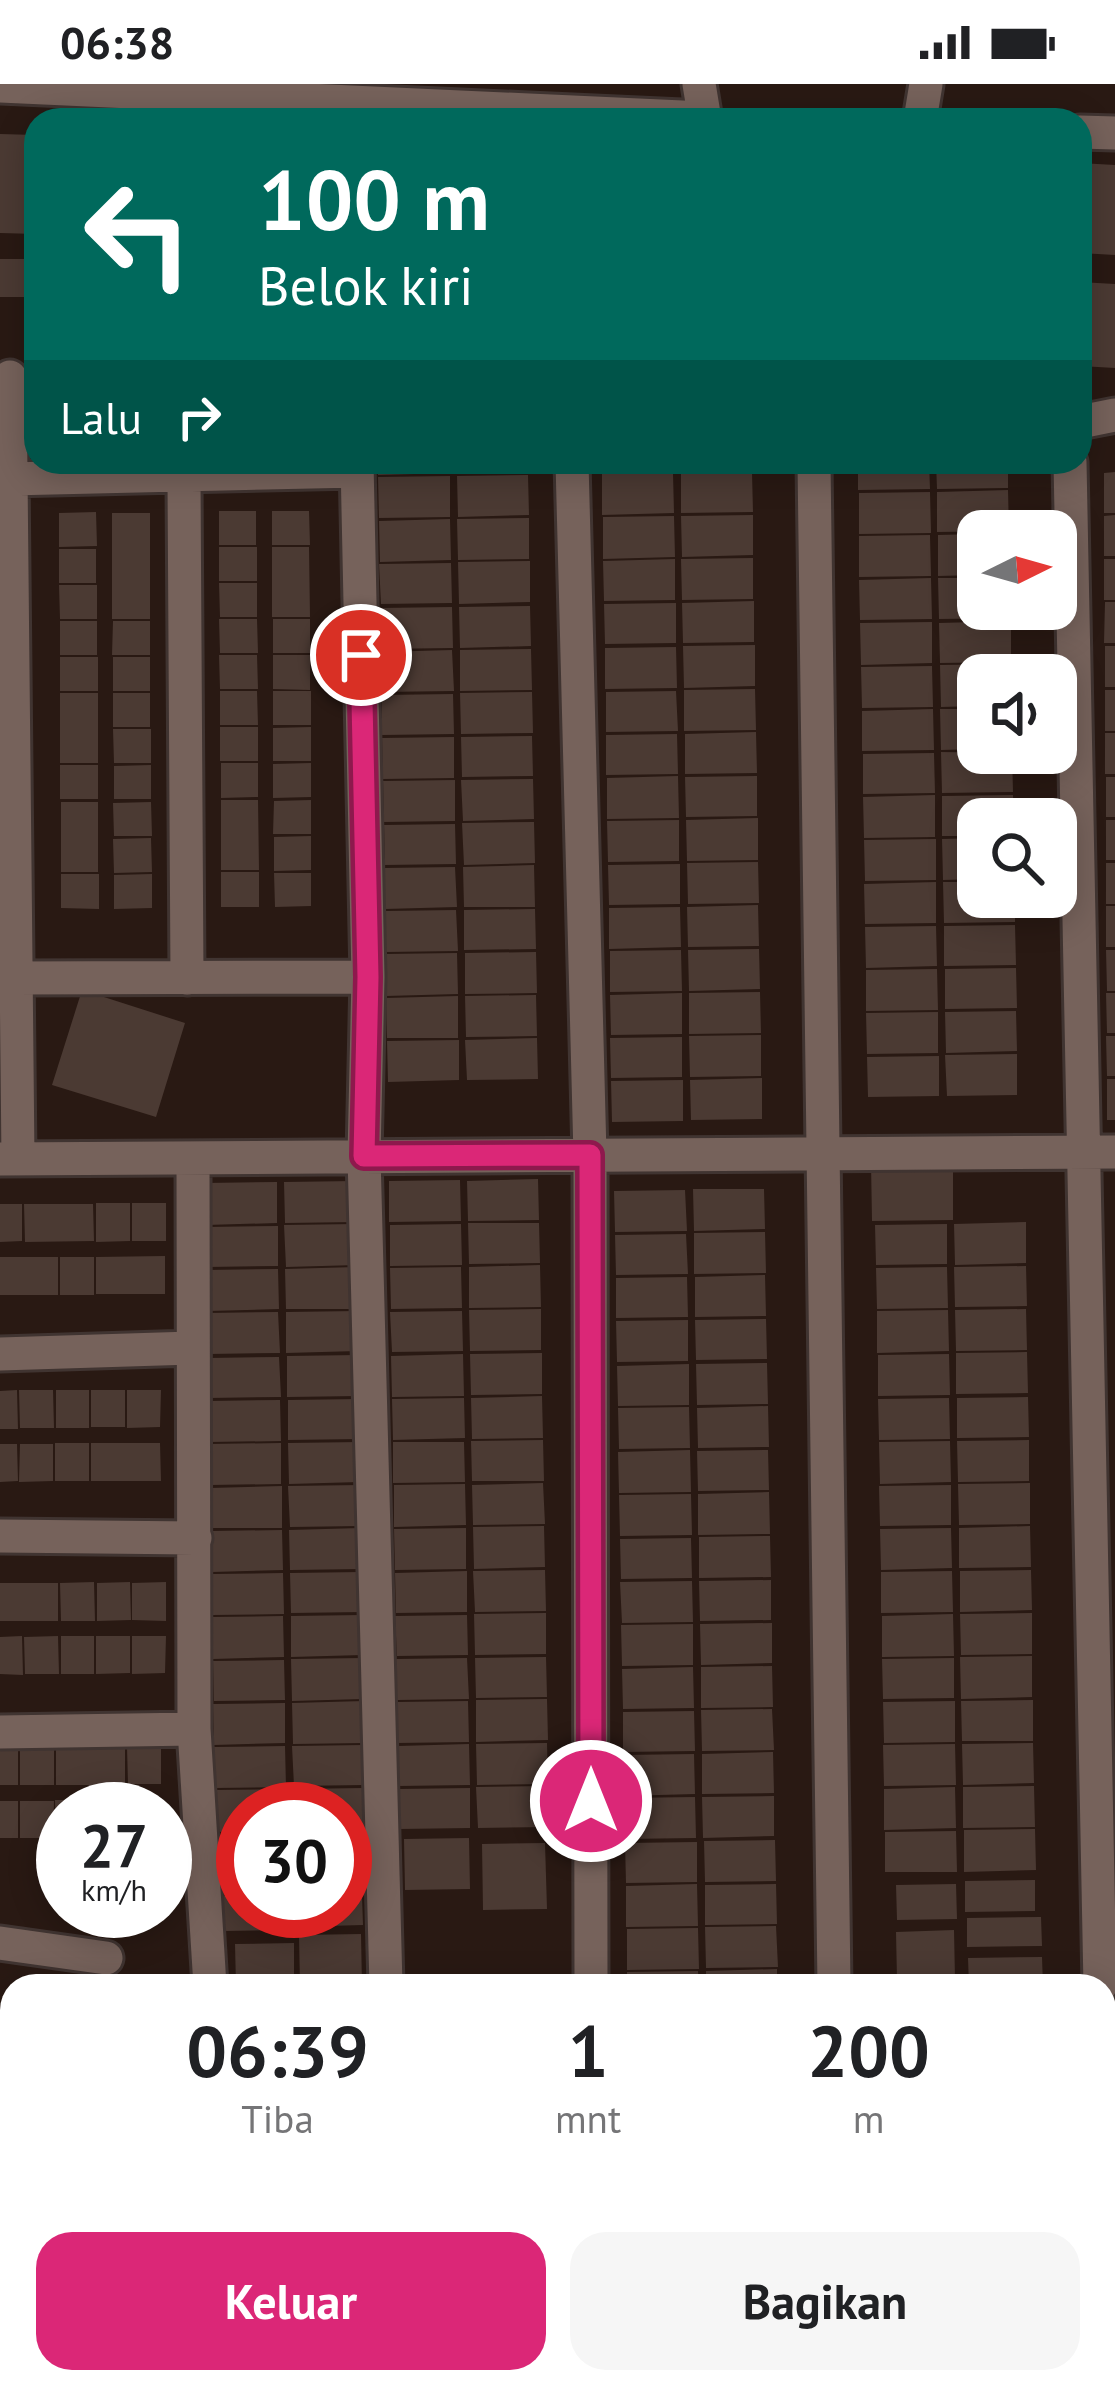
<!DOCTYPE html>
<html lang="id">
<head>
<meta charset="utf-8">
<style>
  :root { --surface:#fff; --page:#f6f6f6; --text:#202124; --muted:#757577; --accent:#db2777 }
  body { margin:0; font-family:"PT Sans",sans-serif; background:var(--page); color:var(--text); height:100vh; display:flex; flex-direction:column; font-size:45px; white-space:nowrap }
  * { box-sizing:border-box; margin:0 }
  p { font-size:39px; color:var(--muted) }
  .icon { flex:none; width:66px; height:66px; fill:none; stroke:currentColor; stroke-width:2; stroke-linecap:round; stroke-linejoin:round }
  .map { position:relative; flex:1; overflow:hidden }
  .details { position:absolute; left:0px; top:1890px; width:1116px; height:420px; display:flex; flex-direction:column; background:var(--surface); border-radius:36px 36px 0 0; box-shadow:0 6px 30px #0003 }
  .details>* { flex:none }
  .top-card { position:absolute; left:24px; top:24px; width:1068px; height:366px; border-radius:36px; box-shadow:0 6px 30px #0003; background:#00695c; color:#fff; overflow:hidden }
  .needle { width:78px; rotate:85deg }
  .buttons { position:absolute; left:957px; top:426px; display:grid; gap:24px }
  .buttons a { display:grid; place-items:center; width:120px; height:120px; border-radius:24px; background:var(--surface); box-shadow:0 6px 30px #0003; font-size:60px }
  .speed { position:absolute; left:36px; top:1698px; display:flex; gap:24px; font-size:60px; font-weight:700; text-align:center }
  .speed>* { display:grid; place-content:center; width:156px; height:156px; border-radius:50%; background:var(--surface); box-shadow:0 6px 30px #0003; line-height:1 }
  .speed small { font-size:30px; font-weight:400 }
  .speed .limit { border:18px solid #d22; background:#fff; color:#111 }
  .pin { position:absolute; display:grid; place-items:center; width:102px; height:102px; color:#fff; margin:-51px; border:6px solid #fff; border-radius:50%; box-shadow:0 3px 12px #0007 }
  .me { position:absolute; width:132px; margin:-66px; rotate:0deg; stroke-linejoin:round; filter:drop-shadow(0 0 9px #0008) }
  .turn { display:flex; align-items:center; gap:42px; height:252px; padding:0 36px; font-size:54px }
  .turn .icon { width:156px; height:156px; stroke-width:2.5 }
  .turn b { display:block; font-size:84px; line-height:102px }
  .then { display:flex; align-items:center; height:114px; padding:0 36px; background:#0003; gap:24px; font-size:45px }
  .eta { display:flex; justify-content:space-evenly; align-items:center; height:204px; text-align:center }
  .eta b { font-size:72px; font-weight:700; line-height:84px }
  .action { display:flex; gap:24px; margin-top:auto; padding:24px 36px }
  .action a { flex:1; height:138px; border-radius:36px; background:var(--accent); color:#fff; font-size:48px; font-weight:700; line-height:138px; text-align:center }
  .action a+a { background:var(--page); color:var(--text) }
  .status { display:flex; justify-content:space-between; align-items:center; height:84px; padding:0 60px; background:var(--surface); direction:ltr }
  .status svg { height:33px; fill:currentColor }
  .map>svg:first-child { display:block }
  .building { fill:#4b3a33 }
  .lines { fill:none; stroke-linecap:round; stroke-linejoin:round }
  .minor-casing { stroke:#403431; stroke-width:39 }
  .minor { stroke:#76625b; stroke-width:33 }
  .route-casing { stroke:#8e194d; stroke-width:30 }
  .route { stroke:#db2777; stroke-width:21 }
</style>
</head>
<body>
<div class="status"><b>06:38</b><svg viewBox="0 0 49 12"><path d="M0 12V9h3v3zM5 12V6h3v6zM10 12V3h3v9zM15 12V0h3v12zM26 1h20v11H26zM47 4h2v5h-2z"/></svg></div>
<div class="map">
<svg width="1115" height="2310" viewBox="0 0 1115 2310">
  <rect width="100%" height="100%" fill="#291913"/>
  <!-- building -->
  <path class="building" d="M0,50L36,51V150L0,149Z
    M1080,79L1115,81V171L1080,169Z
    M0,175H36V213H0Z
    M1080,198L1115,200V284L1080,282Z
    M378,378H449L450,389L378,391Z
    M457,378H528V388L457,389Z
    M683,378H749V385H683Z
    M858,378H929L930,405L858,406Z
    M936,378H1008V404L937,405Z
    M752,388L753,428L681,429V389Z
    M1115,388V429H1104V389Z
    M673,389L674,429L602,431V390Z
    M528,391L529,431L458,433L457,392Z
    M450,392V433L379,434L378,393Z
    M1008,406L1009,447L937,448V408Z
    M930,408L931,449L859,450V409Z
    M219,427H256V461H219Z
    M272,427H309L310,461H272Z
    M96,428L97,462L59,463V429Z
    M112,429H150V535H112Z
    M753,431V471L682,473L681,432Z
    M1115,431V472H1104V432Z
    M674,432L675,473L603,475V433Z
    M529,434V475L458,476L457,435Z
    M450,435L451,476L380,478L379,437Z
    M978,450V491L938,492V451Z
    M930,451L931,492L859,493V452Z
    M219,463H257V497H219Z
    M272,463H309L310,533H272Z
    M59,465H96V499H59Z
    M753,474V515L682,516L681,475Z
    M675,475V516L604,517L603,477Z
    M1104,475H1115V516H1104Z
    M530,477V518L459,520L458,478Z
    M451,479L452,519L381,520L379,480Z
    M931,494L932,535L860,536L859,496Z
    M938,494H978V525H1010V534L939,535Z
    M219,499H257V533H220Z
    M59,501H97V535H60Z
    M754,517V558L683,559L682,519Z
    M1105,518H1115V559H1104Z
    M676,519V559L605,560L604,520Z
    M530,522L531,562L460,564L459,523Z
    M452,523L453,564L381,565L380,524Z
    M219,535H257L258,569H220Z
    M273,535H310V569H273Z
    M60,537H97V571H60Z
    M113,537H150V571H112Z
    M1011,537V578L940,579L939,539Z
    M932,538V579L861,581L860,539Z
    M755,561V602L684,604L683,562Z
    M1105,562H1115V603H1105Z
    M676,563L677,604L605,605V564Z
    M531,565L532,606L460,607V566Z
    M452,566L454,607L381,608V568Z
    M219,571H257L258,605H220Z
    M273,571H310V606L273,605Z
    M60,573H98V607H60Z
    M113,573H150V607H113Z
    M1011,580L1012,591H978V622L941,623L940,581Z
    M932,582L933,623L862,624L861,583Z
    M755,605L756,646L684,647V606Z
    M1105,606H1115V647H1105Z
    M220,607H257L258,641H220Z
    M273,607H311V641H273Z
    M676,607L678,647L606,648V608Z
    M532,608L533,649L461,650L460,609Z
    M60,609H98V679H60Z
    M113,609H150V643H113Z
    M453,610L454,650L382,651V611Z
    M933,625L934,666L862,667V627Z
    M940,625H978V665L941,666Z
    M220,643H258V677H220Z
    M311,643V677H273V644Z
    M113,645H151V679H114Z
    M756,648L757,689L685,690V650Z
    M1105,649H1115V690H1105Z
    M677,650L678,690L606,691V651Z
    M532,652L533,692L462,693L461,653Z
    M454,653V694L383,695L382,654Z
    M941,668L1012,669L1013,708L942,709Z
    M934,669L935,709L863,710V670Z
    M221,679H258V713L221,714Z
    M311,679V713L273,714V680Z
    M60,681H98V715H60Z
    M151,681V715H114V682Z
    M678,692L679,734L607,735V694Z
    M757,692V732L686,733L685,693Z
    M1106,693H1115V733H1106Z
    M533,695L534,735L463,737L461,696Z
    M455,696V737L384,738L383,697Z
    M935,711V753L864,754L863,713Z
    M1013,711L1014,735H978V752H942V712Z
    M221,716H258L259,786H221Z
    M311,716V750H273L274,717Z
    M61,718H98V788H61Z
    M151,718L152,752H114L113,719Z
    M758,734V776L687,777L686,736Z
    M679,736V777L608,778L607,737Z
    M1106,736H1115V776H1106Z
    M534,738L535,779L464,781L462,739Z
    M455,740L456,780L385,781L384,741Z
    M311,752V786L274,787V753Z
    M151,754L152,788L114,789L113,755Z
    M978,754V795L943,796L942,755Z
    M936,755V796L865,797L864,756Z
    M758,778L759,819L688,820L687,779Z
    M1106,779H1115V820H1106Z
    M680,780V820L609,821L608,781Z
    M534,781L535,823H464L463,783Z
    M455,783L457,823L385,825L384,784Z
    M221,788H259V823H221Z
    M274,789H311V822L275,823Z
    M61,790H99V825L61,824Z
    M152,790V824L114,825V791Z
    M936,798V839L865,840L864,800Z
    M943,798H978V813H1015V838L944,839Z
    M758,821L759,862L688,863L687,823Z
    M1106,822H1115V863H1106Z
    M680,823L681,863L609,865V824Z
    M535,825L536,865L464,866V826Z
    M456,826L458,867L386,868L385,827Z
    M1015,841L1016,881L944,882V842Z
    M936,842L937,882L866,884L865,843Z
    M759,865L760,905L689,907L688,866Z
    M681,866L682,907L610,908V867Z
    M1106,866H1115V907H1107Z
    M536,868L537,909L465,910V869Z
    M457,869L458,910L386,912V870Z
    M1016,884L1017,924L945,925V885Z
    M937,885L938,926L866,927V886Z
    M82,906L185,939L156,1033L52,1001Z
    M760,908L761,949L689,950V909Z
    M682,909V950L611,951L610,911Z
    M1106,909H1115V949H1107Z
    M536,911L537,952L466,953L465,912Z
    M458,912V954H387L386,914Z
    M1016,927L1017,967L946,969L945,928Z
    M938,928V969L867,970L866,929Z
    M761,951V992L690,993L689,952Z
    M1106,952H1115V992H1107Z
    M682,953V993L611,994L610,954Z
    M537,954L538,995L467,996L465,956Z
    M459,956V996L388,998L387,957Z
    M1017,970V1011L947,1012L945,971Z
    M939,972V1012L868,1013L867,973Z
    M762,994V1035L691,1036L690,996Z
    M1107,995H1115V1036H1107Z
    M683,996V1037L612,1038L611,997Z
    M953,1078V1136L872,1137L871,1079Z
    M538,1095L539,1136L468,1137L467,1097Z
    M460,1096L461,1137L389,1138V1097Z
    M355,1097L356,1138L285,1139L284,1098Z
    M277,1098V1139L206,1141L205,1099Z
    M693,1105H764L765,1145L694,1147Z
    M685,1106L687,1147L615,1148L614,1107Z
    M96,1119H130V1157L96,1158Z
    M132,1119H166V1157H132Z
    M0,1120H22V1157L0,1158Z
    M24,1120H93L94,1157L25,1158Z
    M1026,1138V1179L955,1181L954,1140Z
    M468,1139H539L540,1179L469,1180Z
    M356,1140L357,1181L286,1183L284,1141Z
    M461,1140L462,1181L390,1182V1141Z
    M947,1140V1180L876,1181L875,1141Z
    M278,1142V1182L207,1183L206,1143Z
    M765,1148L766,1189L694,1190V1149Z
    M686,1150L688,1190L616,1191L615,1151Z
    M165,1172V1210H96V1173Z
    M0,1173H58V1211H0Z
    M60,1173H94V1211H60Z
    M540,1181L541,1223L469,1224V1183Z
    M1026,1182L1027,1222L955,1223L954,1183Z
    M356,1183L357,1225H286L285,1185Z
    M461,1183L462,1224L391,1225L390,1184Z
    M947,1183L948,1224L877,1225L876,1184Z
    M278,1185L279,1225L208,1227L206,1186Z
    M765,1191L766,1232L695,1233V1193Z
    M687,1193L688,1233L616,1234V1194Z
    M541,1225V1266L470,1267L469,1226Z
    M1026,1225L1027,1266L956,1267L955,1226Z
    M948,1226L949,1267L877,1269V1227Z
    M357,1227L358,1267L286,1269V1228Z
    M462,1227L463,1267L392,1268L390,1228Z
    M278,1228L280,1269L208,1270L207,1229Z
    M766,1235L767,1275L696,1276L695,1236Z
    M688,1236V1277L617,1278L616,1237Z
    M1027,1268L1028,1309L956,1310V1269Z
    M542,1269V1310L471,1311L470,1270Z
    M463,1270L464,1312L392,1313L391,1272Z
    M949,1270L950,1311L878,1312V1271Z
    M358,1271L359,1312L287,1313V1272Z
    M279,1273L281,1313L208,1314V1274Z
    M767,1279L768,1320L697,1321L696,1280Z
    M689,1280V1321L618,1322L617,1282Z
    M17,1306L18,1345H0V1307Z
    M19,1306H53L54,1344H20Z
    M56,1306H89V1344H56Z
    M91,1306H125V1343H91Z
    M127,1306H161L160,1343L127,1344Z
    M542,1312L543,1354L472,1355L471,1314Z
    M1028,1313L1029,1353L957,1354V1314Z
    M464,1314L465,1354L393,1356L392,1315Z
    M949,1314L950,1355L879,1356L878,1315Z
    M359,1315L360,1355L288,1356V1316Z
    M280,1316L281,1357L209,1358V1317Z
    M768,1322L769,1363L698,1364L697,1324Z
    M689,1323L690,1364L619,1365L618,1324Z
    M543,1356L544,1397H472L471,1357Z
    M1029,1356V1397L958,1398L957,1357Z
    M950,1357L951,1398L880,1400L879,1358Z
    M360,1358V1398L289,1400L288,1359Z
    M393,1358H464L465,1398L393,1399Z
    M55,1359H89V1397H55Z
    M91,1359H160L161,1397H91Z
    M281,1359V1400L210,1401L209,1360Z
    M0,1360H17L18,1397L0,1398Z
    M20,1360H53V1397L19,1398Z
    M690,1366L691,1408L619,1409L618,1368Z
    M768,1366L769,1406L698,1407L697,1367Z
    M543,1399L545,1440L473,1441L472,1401Z
    M1030,1399V1440L959,1441L958,1400Z
    M465,1400L466,1441L394,1443V1401Z
    M361,1401V1442L290,1443L288,1402Z
    M951,1401V1441L880,1442L879,1402Z
    M282,1402V1444H211L210,1404Z
    M769,1408L770,1450L698,1451V1410Z
    M691,1410L692,1451L620,1452L619,1411Z
    M544,1442L545,1483L474,1485L473,1443Z
    M1030,1442L1031,1483L959,1484V1444Z
    M361,1444L362,1485L290,1486L289,1446Z
    M466,1444V1485L395,1486L394,1445Z
    M951,1444L952,1484L881,1486L880,1445Z
    M282,1446L283,1486L212,1488L211,1447Z
    M770,1452L771,1493L699,1494V1453Z
    M691,1454L692,1494L621,1495L620,1455Z
    M545,1486L546,1527L475,1528L473,1487Z
    M1031,1486L1032,1526L960,1528V1487Z
    M467,1487V1528L396,1529L395,1489Z
    M952,1487L953,1528L881,1529V1488Z
    M361,1488L363,1528L291,1529L290,1489Z
    M283,1489L284,1530L212,1531V1490Z
    M771,1496V1536L700,1537L699,1497Z
    M692,1497L693,1538L622,1539L620,1498Z
    M94,1498L95,1537H61L60,1499Z
    M130,1498L131,1536L97,1537V1499Z
    M166,1498V1537L132,1536V1499Z
    M0,1499H58V1537H0Z
    M546,1529V1570L475,1571L474,1530Z
    M1032,1529V1570L961,1571L960,1530Z
    M953,1530L954,1572L882,1573V1532Z
    M362,1531L363,1571L291,1573V1532Z
    M467,1531L468,1571L397,1572L395,1532Z
    M283,1532L284,1573L213,1575L212,1533Z
    M772,1539V1579L701,1581L700,1540Z
    M693,1540V1581L622,1582L621,1541Z
    M22,1552L23,1591L0,1590V1553Z
    M58,1552L59,1590H25L24,1553Z
    M61,1552H94V1590H61Z
    M96,1552H130V1589L96,1590Z
    M132,1552H166L165,1589L132,1590Z
    M1032,1572V1613L961,1615L960,1573Z
    M546,1573L547,1613L476,1614L475,1574Z
    M363,1574V1615L292,1617L291,1575Z
    M467,1574L469,1615L397,1616L396,1575Z
    M954,1574V1614L883,1615L882,1575Z
    M284,1576L285,1616L214,1617L213,1577Z
    M772,1582L773,1623L701,1624V1583Z
    M693,1583L694,1624L623,1625L622,1585Z
    M547,1615L548,1656L476,1658V1616Z
    M1033,1616V1657H962L961,1617Z
    M364,1617V1659L293,1660L292,1619Z
    M468,1617L469,1658L397,1659V1618Z
    M955,1617V1658L884,1659L883,1618Z
    M285,1619V1659L214,1661L213,1620Z
    M772,1625L774,1666L702,1667L701,1626Z
    M694,1627L695,1667L623,1668V1628Z
    M547,1659L548,1700L477,1701L476,1660Z
    M1033,1659L1034,1699L963,1701L962,1660Z
    M469,1660L470,1701L398,1702V1662Z
    M955,1660L956,1701L884,1702L883,1661Z
    M364,1661L365,1701L294,1702L292,1662Z
    M125,1662V1701H56V1663Z
    M285,1662L286,1703L215,1704L214,1663Z
    M0,1663H18V1701H0Z
    M20,1663H54V1701H20Z
    M127,1663H161V1700H128Z
    M773,1668L774,1709L702,1710V1670Z
    M694,1670L695,1710L624,1712L623,1671Z
    M548,1702L549,1743L478,1744L476,1703Z
    M1034,1702L1035,1743L963,1744V1703Z
    M955,1703L956,1744L884,1746V1705Z
    M364,1704L366,1745H345V1725H294L293,1705Z
    M470,1704V1744L399,1745L398,1705Z
    M286,1705L287,1725H243V1747L215,1748V1706Z
    M774,1712V1752L703,1754L702,1713Z
    M695,1713L696,1754L625,1755L624,1714Z
    M55,1716H89V1725H63V1754H56Z
    M91,1716H161V1725H92Z
    M0,1717H18V1754H0Z
    M20,1717H54L53,1754H20Z
    M1035,1745L1036,1786L964,1788V1746Z
    M956,1747L957,1788H885V1748Z
    M469,1754L470,1805L405,1806L404,1755Z
    M359,1755L360,1798L345,1799V1756Z
    M775,1756L776,1797L705,1798L704,1757Z
    M697,1758V1798L626,1799L625,1759Z
    M545,1759L547,1825L483,1826L482,1760Z
    M218,1760H243V1799H218Z
    M1035,1796V1827L965,1828V1797Z
    M697,1800L698,1842L626,1843V1802Z
    M776,1800L777,1840L705,1841V1801Z
    M956,1800L957,1835L897,1836L896,1801Z
    M223,1812H243V1827H278V1846L224,1847Z
    M345,1812H362L363,1841L292,1843V1827H345Z
    M1041,1833L1042,1862L967,1863V1834Z
    M776,1842L778,1883L706,1884L705,1843Z
    M698,1844L699,1885L627,1886V1845Z
    M954,1846L955,1895L897,1896L896,1848Z
    M361,1850L362,1902H300L299,1851Z
    M294,1859V1902H236L235,1860Z
    M1042,1873L1043,1902H969L968,1874Z
    M777,1885V1902H706V1887Z
    M698,1887L699,1902H627V1888Z"/>
  <g class="lines">
    <!-- minor casing -->
    <g class="minor-casing">
      <path id="minor" d="M699,0L705,36
        M0,2L704,34
        M920,36L926,0
        M1080,48L1115,49
        M10,293L18,1075
        M1080,338L1115,331
        M357,378L368,893L364,1072L386,1902
        M572,378L590,1071L591,1902
        M814,378L834,1902
        M1070,378L1100,1902
        M9,395L357,387
        M184,395L187,894
        M13,894L368,893
        M193,1074L194,1645L210,1902
        M0,1075L1115,1068
        M0,1270L192,1264
        M0,1452L195,1454
        M0,1648L194,1645
        M0,1859L106,1874
        M1104,2084H1115
        M282,2310L283,2298"/>
    </g>
    <!-- minor -->
    <use href="#minor" class="minor"/>
  </g>
  <g class="lines">
    <!-- route casing -->
    <g class="route-casing">
      <path id="route" d="M361,571L368,893L364,1072L590,1071L591,1717"/>
    </g>
    <!-- route -->
    <use href="#route" class="route"/>
  </g>
</svg>
<div class="buttons">
<a><svg class="needle" viewBox="-14 -14 28 28"><path d="M0-13l5 13h-10z" fill="#e53935"/><path d="M0 13l5-13h-10z" fill="#757577"/></svg></a>
<a><svg class="icon" aria-label="sound" viewBox="0 0 24 24"><path d="M4 9h4l5-4v14l-5-4H4zM17 9q2 3 0 6"/></svg></a>
<a><svg class="icon" aria-label="search" viewBox="0 0 24 24"><circle cx="10" cy="10" r="6"/><path d="M15 15l6 6"/></svg></a>
</div>
<div class="speed"><div>27<small>km/h</small></div><div class="limit">30</div></div>
<div class="pin" style="left:361px;top:571px;background:#d93025"><svg class="icon" aria-label="arrive" viewBox="0 0 24 24"><path d="M6 21V4h12l-3 4 3 4H6"/></svg></div>
<svg class="me" style="left:591px;top:1717px" viewBox="-20 -20 40 40"><circle r="17" fill="#db2777" stroke="#fff" stroke-width="3"/><path d="M0-11L8 9 0 5-8 9z" fill="#fff"/></svg>
<div class="top-card">
<div class="turn"><svg class="icon" aria-label="left" viewBox="0 0 24 24"><path d="M17 20v-9H6M10 6l-5 5 5 5"/></svg><div><b>100 m</b>Belok kiri</div></div>
<div class="then">Lalu<svg class="icon" aria-label="right" viewBox="0 0 24 24"><path d="M7 20v-9h11M14 6l5 5-5 5"/></svg></div>
</div>
<section class="details">
<div class="eta">
<div><b>06:39</b><p>Tiba</p></div>
<div><b>1</b><p>mnt</p></div>
<div><b>200</b><p>m</p></div>
</div>
<div class="action"><a>Keluar</a><a>Bagikan</a></div>
</section>
</div>
</body>
</html>
